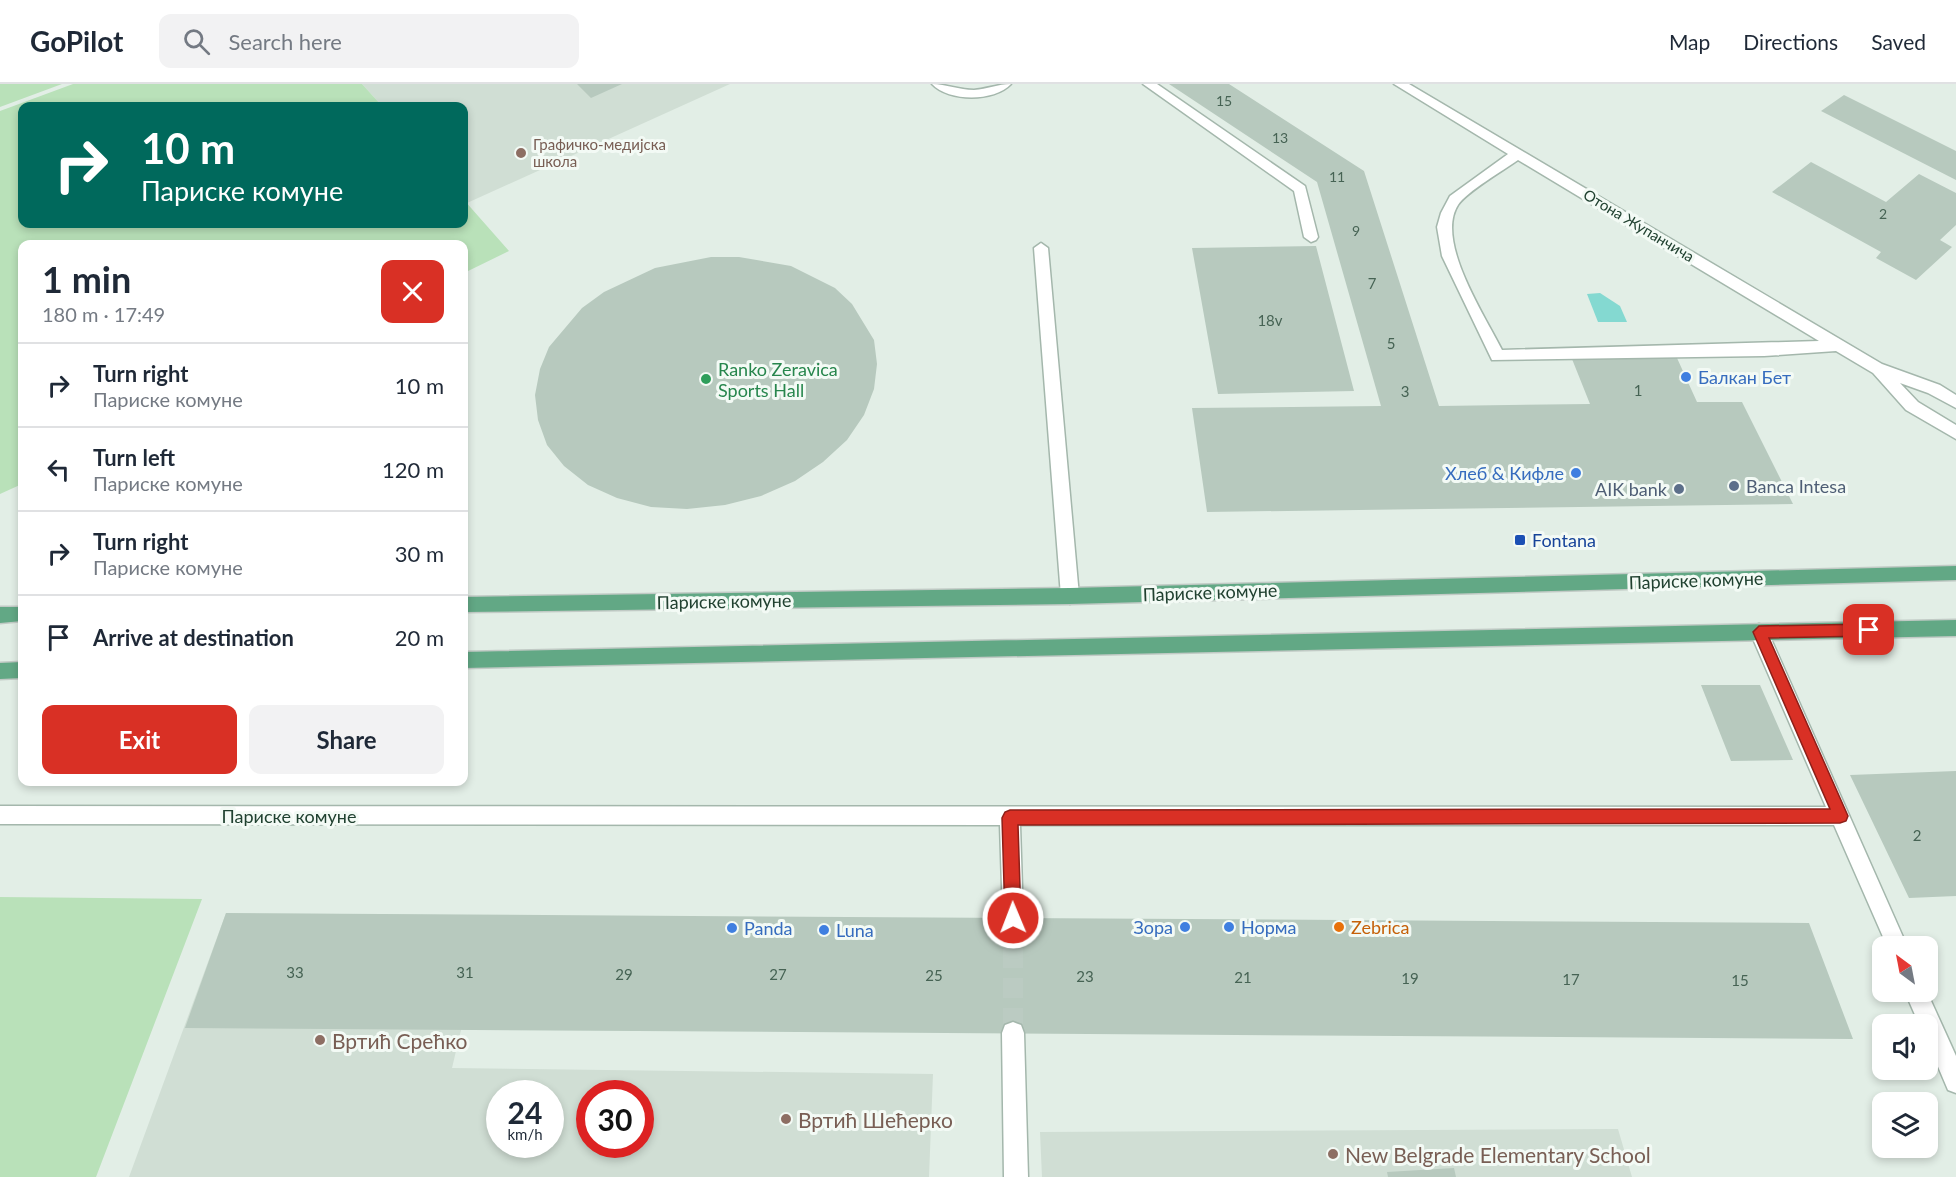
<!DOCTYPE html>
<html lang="en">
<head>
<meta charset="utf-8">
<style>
  :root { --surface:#fff; --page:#f2f2f3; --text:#1f2937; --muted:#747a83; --line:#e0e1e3; --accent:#d93025 }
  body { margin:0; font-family:Lato,sans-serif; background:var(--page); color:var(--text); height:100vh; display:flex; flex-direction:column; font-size:22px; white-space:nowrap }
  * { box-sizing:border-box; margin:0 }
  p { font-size:20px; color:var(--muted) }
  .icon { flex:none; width:33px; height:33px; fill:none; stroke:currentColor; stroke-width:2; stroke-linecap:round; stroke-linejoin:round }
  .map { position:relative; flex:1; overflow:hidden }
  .details { position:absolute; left:18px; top:156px; width:450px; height:546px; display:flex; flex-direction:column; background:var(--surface); border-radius:12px; box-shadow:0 3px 9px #0003 }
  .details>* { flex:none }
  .top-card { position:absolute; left:18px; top:18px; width:450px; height:126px; border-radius:12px; box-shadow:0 3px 9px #0003; background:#00695c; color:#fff; overflow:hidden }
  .needle { width:39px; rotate:328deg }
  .tools { position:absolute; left:1872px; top:852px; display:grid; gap:12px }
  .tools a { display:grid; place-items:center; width:66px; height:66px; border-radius:12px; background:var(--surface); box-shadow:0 3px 9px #0003; font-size:30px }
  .speed { position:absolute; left:486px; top:996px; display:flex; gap:12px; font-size:30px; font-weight:700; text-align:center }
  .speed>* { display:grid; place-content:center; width:78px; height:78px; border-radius:50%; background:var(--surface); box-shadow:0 3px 9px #0003; line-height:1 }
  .speed small { font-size:15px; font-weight:400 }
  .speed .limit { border:9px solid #d22; background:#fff; color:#111 }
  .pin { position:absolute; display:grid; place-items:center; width:51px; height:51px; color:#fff; margin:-26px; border-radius:12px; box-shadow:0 3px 9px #0006 }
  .me { position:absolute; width:66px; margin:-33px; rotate:359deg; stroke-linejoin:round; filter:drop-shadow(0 0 4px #0008) }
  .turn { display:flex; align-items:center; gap:21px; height:126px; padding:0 24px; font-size:27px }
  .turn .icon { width:78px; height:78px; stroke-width:2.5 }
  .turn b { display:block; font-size:42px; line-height:51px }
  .round { display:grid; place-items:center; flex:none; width:63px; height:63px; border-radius:12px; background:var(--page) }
  .summary { display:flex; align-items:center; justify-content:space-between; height:102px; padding:0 24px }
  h1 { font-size:36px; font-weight:700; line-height:45px }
  .button { display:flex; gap:12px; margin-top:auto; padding:12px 24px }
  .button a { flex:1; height:69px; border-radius:12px; background:var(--accent); color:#fff; font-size:24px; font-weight:700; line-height:69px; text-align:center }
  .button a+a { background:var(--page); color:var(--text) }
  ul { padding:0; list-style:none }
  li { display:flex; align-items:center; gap:18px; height:84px; padding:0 24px; border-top:2px solid var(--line) }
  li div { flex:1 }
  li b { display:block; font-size:22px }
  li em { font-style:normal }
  header { display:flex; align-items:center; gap:36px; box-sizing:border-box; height:84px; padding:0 30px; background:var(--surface); border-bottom:2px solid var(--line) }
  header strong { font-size:28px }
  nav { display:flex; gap:33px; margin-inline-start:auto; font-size:21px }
  .search { width:420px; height:54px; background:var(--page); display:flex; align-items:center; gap:15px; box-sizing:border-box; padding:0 21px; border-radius:12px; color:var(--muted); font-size:22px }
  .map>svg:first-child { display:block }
  .built { fill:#d0ded4; fill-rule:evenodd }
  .green { fill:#b9e1b9 }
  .water { fill:#84d9d1 }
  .building { fill:#b7c9be }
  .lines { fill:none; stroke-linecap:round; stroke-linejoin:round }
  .minor-tunnel { stroke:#bbcbc2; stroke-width:20; stroke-dasharray:20 10; stroke-linecap:butt }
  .minor-casing { stroke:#a4b7ac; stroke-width:3 }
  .major-casing { stroke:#c1cac5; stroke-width:3 }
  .minor { fill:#fff; fill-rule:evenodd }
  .major { fill:#62a885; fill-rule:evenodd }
  .route { fill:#d93025; stroke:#8d1f18; stroke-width:1.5 }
  .education-dot { fill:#8d6e63; stroke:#f3faf5; stroke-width:2 }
  .shop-dot { fill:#3f7fe0; stroke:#f3faf5; stroke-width:2 }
  .leisure-dot { fill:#2e9e5b; stroke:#f3faf5; stroke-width:2 }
  .service-dot { fill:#5c6f8a; stroke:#f3faf5; stroke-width:2 }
  .transit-dot { fill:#1a4fb4; stroke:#f3faf5; stroke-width:2 }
  .food-dot { fill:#e8710a; stroke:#f3faf5; stroke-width:2 }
  .labels { text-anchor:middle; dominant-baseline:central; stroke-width:6; stroke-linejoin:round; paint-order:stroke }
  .far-number-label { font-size:14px; fill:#466354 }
  .far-education-label { font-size:15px; fill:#785e54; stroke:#f3faf5; text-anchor:start }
  .far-street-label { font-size:15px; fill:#204130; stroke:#f3faf5 }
  .number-label { font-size:15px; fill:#466354 }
  .leisure-label { font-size:18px; fill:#27864d; stroke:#f3faf5; text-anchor:start }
  .shop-label { font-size:18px; fill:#366cbe; stroke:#f3faf5; text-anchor:start }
  .service-label { font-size:18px; fill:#4e5e75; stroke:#f3faf5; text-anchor:start }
  .transit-label { font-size:18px; fill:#164399; stroke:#f3faf5; text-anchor:start }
  .street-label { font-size:18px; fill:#204130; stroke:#f3faf5 }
  .food-label { font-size:18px; fill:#c56008; stroke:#f3faf5; text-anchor:start }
  .near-education-label { font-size:21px; fill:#785e54; stroke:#f3faf5; text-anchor:start }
</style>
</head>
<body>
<header>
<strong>GoPilot</strong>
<div class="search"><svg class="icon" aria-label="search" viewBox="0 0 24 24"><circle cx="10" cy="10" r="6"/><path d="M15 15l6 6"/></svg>Search here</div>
<nav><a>Map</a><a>Directions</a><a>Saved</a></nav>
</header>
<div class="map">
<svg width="1956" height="1093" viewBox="0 0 1956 1093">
  <rect width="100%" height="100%" fill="#e2eee6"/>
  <!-- built -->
  <path class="built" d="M362,0H730L467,119L464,115V22H382Z
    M226,829L557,832L533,946H461L452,984L933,990L929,1093H129ZM500,1010H550V1060H500ZM590,1010H640V1060H590Z
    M1618,1045L1632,1093H1042L1040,1048Z"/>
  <!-- green -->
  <path class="green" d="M0,0H62L0,23Z
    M73,0H362L382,22H22V140H464V116L509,167L464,189V160H22V400L0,410V27Z
    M0,813L202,815L96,1093H0Z"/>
  <!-- water -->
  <path class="water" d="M1600,209L1620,222L1627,238H1598L1587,210Z"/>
  <!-- building -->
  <path class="building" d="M577,0H622L591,14Z
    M1169,0H1229L1364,87L1439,322L1590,320L1572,275L1677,274L1697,318H1742L1793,420L1207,428L1192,324L1381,322L1317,98Z
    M1844,11L1956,67V96L1821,27Z
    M1811,78L1886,118L1919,90L1956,109V141L1940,156L1952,163L1916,196L1876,174L1881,168L1772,108Z
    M1316,162L1354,307L1218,310L1192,164Z
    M711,173H739L791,182L835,204L852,220L874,256L877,280L874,305L864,331L847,356L823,378L795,397L761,412L725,421L687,425L651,423L617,414L588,401L564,382L547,361L538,336L535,311L540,285L549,263L582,224L604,208L655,184Z
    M1701,601H1760L1793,676L1731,677Z
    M1956,687V812L1909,814L1850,691Z
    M226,829L1809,839L1853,955L185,944Z
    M1454,1084L1456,1093H1388L1387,1088Z"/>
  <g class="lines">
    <!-- minor-tunnel -->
    <path class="minor-tunnel" d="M1013,834V949"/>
    <!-- minor casing -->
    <g class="minor-casing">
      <path id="minor" d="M932,0C946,0 959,6 974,6C987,5 998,0 1011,0C994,18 949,18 932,0Z
        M1143,0H1157L1305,102L1318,153L1316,156L1311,158L1304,153L1294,107Z
        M1394,0H1409L1882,280L1940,301L1956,311V324L1928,309L1900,299L1918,318L1956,341V355L1906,326L1873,289L1836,267L1764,272L1492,276L1442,172L1437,143L1441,129L1450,112L1508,70ZM1518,76L1819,257L1502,266C1485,232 1435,157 1458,121C1466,108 1504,86 1518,76Z
        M1041,159L1048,164L1079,512L1076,517L1070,520L1064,517L1061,512L1034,164Z
        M1759,540L1765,542L1768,548L1907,862H1887L1834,741H1020L1023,834L1020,841L1013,844L1006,841L1003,834L1000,741L0,740V722L1826,723L1750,548L1753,542Z
        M1905,908H1927L1956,972V1009L1948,1006L1928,959V940H1919Z
        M1013,938L1021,941L1024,949L1028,1093H1004L1002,949L1005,941Z"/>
    </g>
    <!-- major casing -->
    <g class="major-casing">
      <path id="major" d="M1956,482V496L1070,520L464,528V513L1070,504Z
        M0,523H22V537L0,539Z
        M1956,536V552L464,584V568Z
        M22,578V594L0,595V579Z"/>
    </g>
    <!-- minor -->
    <use href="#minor" class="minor"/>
    <!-- major -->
    <use href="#major" class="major"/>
  </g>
  <!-- route -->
  <path class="route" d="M1869,540L1875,546L1869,552L1769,554L1848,732L1846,737L1840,739L1018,741L1021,834L1018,840L1013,842L1007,840L1005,834L1002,734L1005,728L1010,726L1830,725L1753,548L1759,542Z"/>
  <!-- markers -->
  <g class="education-dot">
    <circle cx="521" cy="69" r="6"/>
    <circle cx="320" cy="956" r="6"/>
    <circle cx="786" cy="1035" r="6"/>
    <circle cx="1333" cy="1070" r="6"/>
  </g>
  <g class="shop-dot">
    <circle cx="1686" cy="293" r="6"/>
    <circle cx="1576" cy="389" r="6"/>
    <circle cx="1185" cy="843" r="6"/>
    <circle cx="1229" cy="843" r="6"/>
    <circle cx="732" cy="844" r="6"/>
    <circle cx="824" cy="846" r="6"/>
  </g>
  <circle class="leisure-dot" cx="706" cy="295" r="6"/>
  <g class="service-dot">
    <circle cx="1734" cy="402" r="6"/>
    <circle cx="1679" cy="405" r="6"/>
  </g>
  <rect class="transit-dot" x="1514" y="450" width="12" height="12" rx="3"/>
  <circle class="food-dot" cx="1339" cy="843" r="6"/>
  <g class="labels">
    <!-- far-number labels -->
    <g class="far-number-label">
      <text x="1224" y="16">15</text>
      <text x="1280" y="53">13</text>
      <text x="1337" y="92">11</text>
      <text x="1883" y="129">2</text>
      <text x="1356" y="146">9</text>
    </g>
    <!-- far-education labels -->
    <g class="far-education-label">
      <text x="533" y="60">Графичко-медијска<tspan x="533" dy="17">школа</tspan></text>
    </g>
    <!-- far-street labels -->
    <g class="far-street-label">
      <text transform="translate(1639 141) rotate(31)">Отона Жупанчича</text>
    </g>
    <!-- number labels -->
    <g class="number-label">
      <text x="1372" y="199">7</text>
      <text x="1270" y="236">18v</text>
      <text x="1391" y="259">5</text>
      <text x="1638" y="306">1</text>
      <text x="1405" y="307">3</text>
      <text x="1917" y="751">2</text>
      <text x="295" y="888">33</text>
      <text x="465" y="888">31</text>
      <text x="624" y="890">29</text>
      <text x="778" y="890">27</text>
      <text x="934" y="891">25</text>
      <text x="1085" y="892">23</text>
      <text x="1243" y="893">21</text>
      <text x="1410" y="894">19</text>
      <text x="1571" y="895">17</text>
      <text x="1740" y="896">15</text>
    </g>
    <!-- leisure labels -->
    <g class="leisure-label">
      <text x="718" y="285">Ranko Zeravica<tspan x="718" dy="21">Sports Hall</tspan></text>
    </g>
    <!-- shop labels -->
    <g class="shop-label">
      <text x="1698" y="293">Балкан Бет</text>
      <text x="1564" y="389" text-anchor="end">Хлеб &amp; Кифле</text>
      <text x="1173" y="843" text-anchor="end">Зора</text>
      <text x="1241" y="843">Норма</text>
      <text x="744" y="844">Panda</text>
      <text x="836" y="846">Luna</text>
    </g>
    <!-- service labels -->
    <g class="service-label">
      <text x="1746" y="402">Banca Intesa</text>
      <text x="1667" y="405" text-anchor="end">AIK bank</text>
    </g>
    <!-- transit labels -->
    <g class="transit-label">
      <text x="1532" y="456">Fontana</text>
    </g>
    <!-- street labels -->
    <g class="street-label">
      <text transform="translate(1696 496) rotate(-2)">Париске комуне</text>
      <text transform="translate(1210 508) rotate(-2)">Париске комуне</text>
      <text transform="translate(724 517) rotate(-1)">Париске комуне</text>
      <text x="289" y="732">Париске комуне</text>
    </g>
    <!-- food labels -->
    <g class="food-label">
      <text x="1351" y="843">Zebrica</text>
    </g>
    <!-- near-education labels -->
    <g class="near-education-label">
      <text x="332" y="956">Вртић Срећко</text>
      <text x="798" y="1035">Вртић Шећерко</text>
      <text x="1345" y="1070">New Belgrade Elementary School</text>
    </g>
  </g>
</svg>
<div class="tools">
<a><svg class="needle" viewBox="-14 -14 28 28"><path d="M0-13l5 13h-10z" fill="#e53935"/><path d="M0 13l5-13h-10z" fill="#747a83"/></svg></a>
<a><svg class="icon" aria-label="sound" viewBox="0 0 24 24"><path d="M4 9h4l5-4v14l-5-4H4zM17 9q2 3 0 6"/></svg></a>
<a><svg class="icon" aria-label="layers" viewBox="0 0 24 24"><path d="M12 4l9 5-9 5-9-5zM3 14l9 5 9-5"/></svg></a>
</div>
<div class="speed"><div>24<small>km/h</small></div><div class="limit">30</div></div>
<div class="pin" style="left:1869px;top:546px;background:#d93025"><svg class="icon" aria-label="arrive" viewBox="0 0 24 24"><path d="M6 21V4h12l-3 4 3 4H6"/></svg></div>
<svg class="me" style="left:1013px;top:834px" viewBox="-20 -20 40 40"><circle r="17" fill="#d93025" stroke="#fff" stroke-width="3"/><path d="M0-11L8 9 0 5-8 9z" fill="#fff"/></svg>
<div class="top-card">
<div class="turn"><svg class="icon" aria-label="right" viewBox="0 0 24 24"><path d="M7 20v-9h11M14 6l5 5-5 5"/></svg><div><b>10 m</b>Париске комуне</div></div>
</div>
<section class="details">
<div class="summary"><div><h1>1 min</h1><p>180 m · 17:49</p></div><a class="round" style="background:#d93025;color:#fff"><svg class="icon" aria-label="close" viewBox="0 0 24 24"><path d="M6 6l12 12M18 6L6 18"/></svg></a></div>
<ul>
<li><svg class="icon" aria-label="right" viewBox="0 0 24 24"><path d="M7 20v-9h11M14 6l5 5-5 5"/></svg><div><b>Turn right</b><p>Париске комуне</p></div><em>10 m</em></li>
<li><svg class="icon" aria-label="left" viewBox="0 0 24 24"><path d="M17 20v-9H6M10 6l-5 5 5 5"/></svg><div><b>Turn left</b><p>Париске комуне</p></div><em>120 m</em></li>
<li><svg class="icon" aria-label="right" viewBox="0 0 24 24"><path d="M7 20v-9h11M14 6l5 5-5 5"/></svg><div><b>Turn right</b><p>Париске комуне</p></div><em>30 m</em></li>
<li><svg class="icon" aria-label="arrive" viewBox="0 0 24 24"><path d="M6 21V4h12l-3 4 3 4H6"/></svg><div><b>Arrive at destination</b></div><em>20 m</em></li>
</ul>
<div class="button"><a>Exit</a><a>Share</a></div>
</section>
</div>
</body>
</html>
